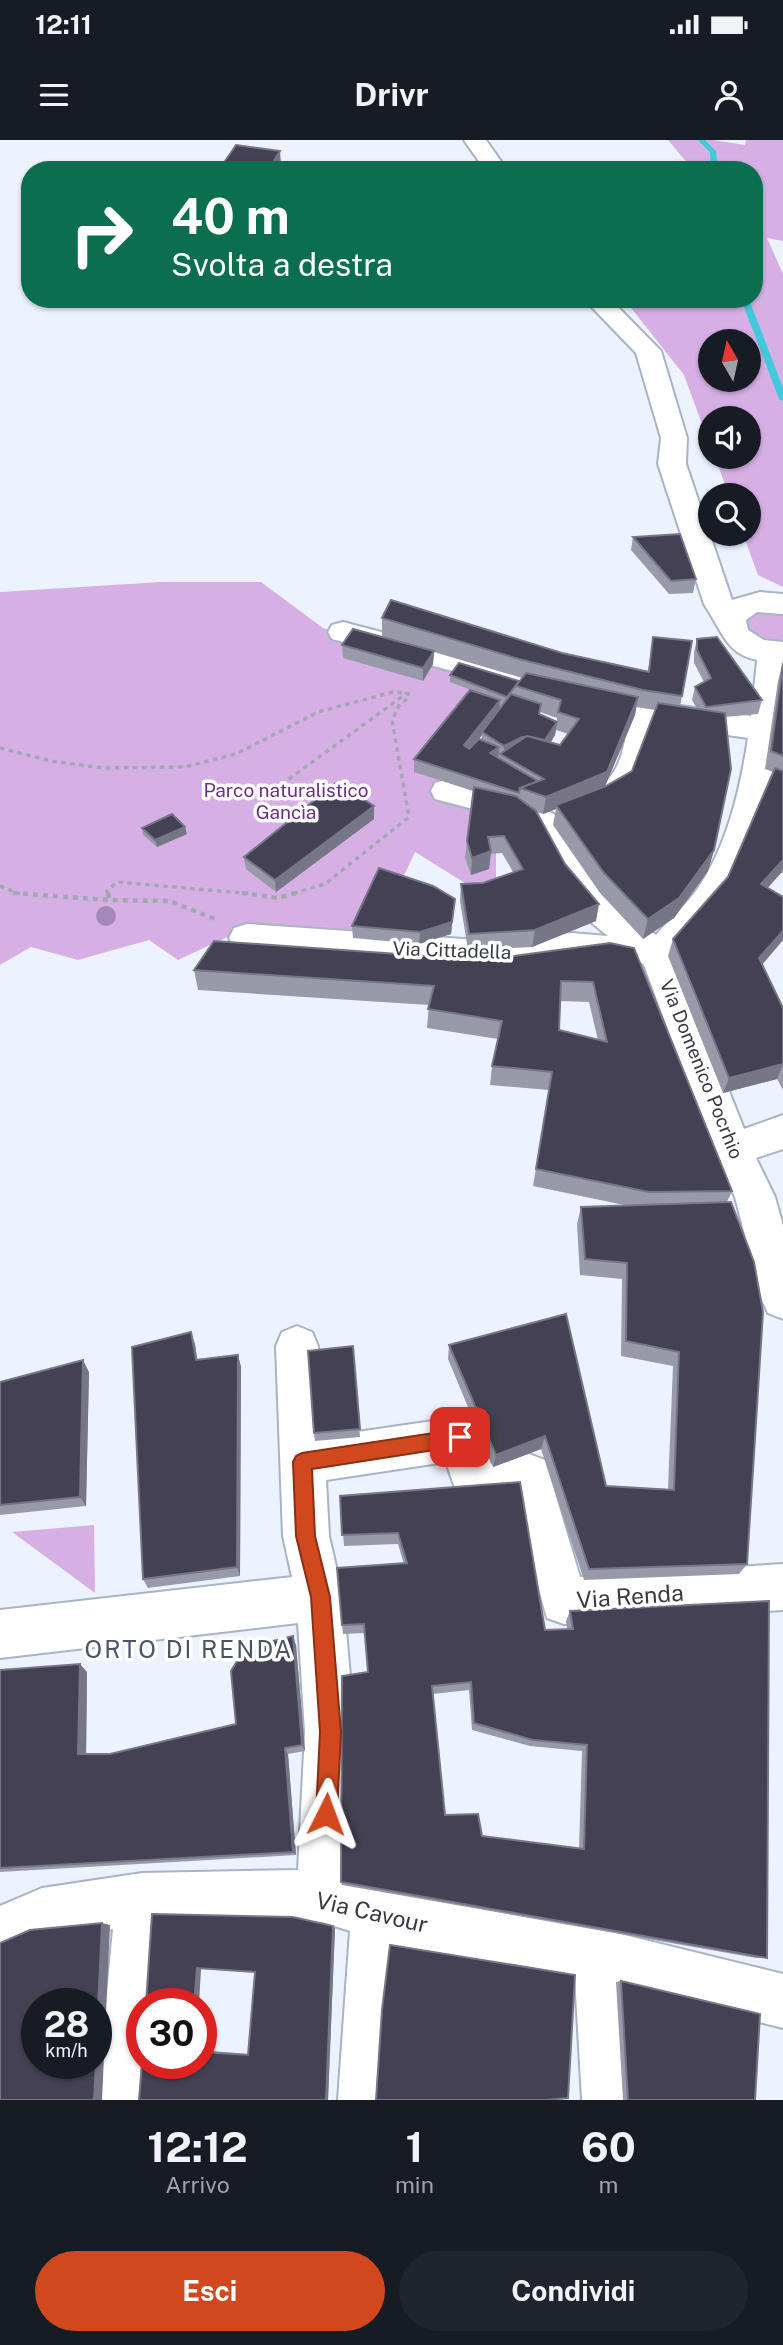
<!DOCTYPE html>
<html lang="it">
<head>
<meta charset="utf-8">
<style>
  :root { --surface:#171b24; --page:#20242c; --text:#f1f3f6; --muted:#9ea1a6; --accent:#d1481e }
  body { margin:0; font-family:"Public Sans",sans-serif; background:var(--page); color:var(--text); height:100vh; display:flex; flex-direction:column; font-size:26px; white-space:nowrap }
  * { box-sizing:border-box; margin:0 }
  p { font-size:23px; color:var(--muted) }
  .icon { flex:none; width:38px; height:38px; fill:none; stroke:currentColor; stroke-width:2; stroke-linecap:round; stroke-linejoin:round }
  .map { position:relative; height:1960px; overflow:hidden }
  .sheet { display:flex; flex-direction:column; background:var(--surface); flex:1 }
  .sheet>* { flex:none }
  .top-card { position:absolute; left:21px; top:21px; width:742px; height:147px; border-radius:28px; box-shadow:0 2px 5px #0004; background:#0b6e4f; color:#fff; overflow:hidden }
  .needle { width:46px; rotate:351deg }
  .buttons { position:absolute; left:698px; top:189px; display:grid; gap:14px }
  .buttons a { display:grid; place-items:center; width:63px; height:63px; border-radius:50%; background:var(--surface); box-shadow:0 2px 5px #0004; font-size:35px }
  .speed { position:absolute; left:21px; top:1848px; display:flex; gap:14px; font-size:35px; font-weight:700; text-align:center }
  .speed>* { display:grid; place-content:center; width:91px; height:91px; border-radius:50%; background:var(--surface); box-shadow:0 2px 5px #0004; line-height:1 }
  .speed small { font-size:18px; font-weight:400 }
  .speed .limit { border:10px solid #d22; background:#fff; color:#111 }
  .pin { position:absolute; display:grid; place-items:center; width:60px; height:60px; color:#fff; margin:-30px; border-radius:14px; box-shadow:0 4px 10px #0006 }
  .me { position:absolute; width:77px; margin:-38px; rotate:3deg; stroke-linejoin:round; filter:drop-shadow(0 0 5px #0008) }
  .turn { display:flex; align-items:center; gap:24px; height:147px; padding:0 35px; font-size:32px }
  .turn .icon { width:91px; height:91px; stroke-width:2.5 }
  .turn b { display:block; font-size:49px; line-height:60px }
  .eta { display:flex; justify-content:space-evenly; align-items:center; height:119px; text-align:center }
  .eta b { font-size:42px; font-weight:700; line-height:49px }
  .button { display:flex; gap:14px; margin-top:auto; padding:14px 35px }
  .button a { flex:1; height:80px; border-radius:42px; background:var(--accent); color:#fff; font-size:28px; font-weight:700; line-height:80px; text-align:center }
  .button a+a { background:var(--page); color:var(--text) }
  .status { display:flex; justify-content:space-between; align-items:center; height:49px; padding:0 35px; background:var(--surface); direction:ltr }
  .status svg { height:19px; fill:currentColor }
  header { display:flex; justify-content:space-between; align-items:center; height:91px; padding:0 35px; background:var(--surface); font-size:32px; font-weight:700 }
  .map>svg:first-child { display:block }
  .green { fill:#d6b0e5; fill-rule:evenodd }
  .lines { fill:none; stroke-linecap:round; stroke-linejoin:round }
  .stream { fill:#42c8db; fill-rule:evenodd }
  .minor-casing { stroke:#a8b3c5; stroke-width:4 }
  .major-casing { stroke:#a8b3c5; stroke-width:4 }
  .path-far1 { stroke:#a2a8b2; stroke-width:3.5; stroke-dasharray:4.5 4.5; stroke-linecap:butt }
  .path { stroke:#a2a8b2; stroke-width:4.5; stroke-dasharray:5 5; stroke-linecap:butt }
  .minor { fill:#fff; fill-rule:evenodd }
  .major { fill:#fff; fill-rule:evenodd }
  .tree { fill:#a687bb }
  .wall { fill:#989aa9; fill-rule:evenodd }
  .shaded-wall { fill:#767687 }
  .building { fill:#434153; stroke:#767687; stroke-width:2; fill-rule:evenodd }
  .route { fill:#d1481e; stroke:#882f14; stroke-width:2 }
  .labels { text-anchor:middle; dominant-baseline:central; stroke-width:7; stroke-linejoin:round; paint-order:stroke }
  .park-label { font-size:19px; fill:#6c2e83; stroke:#fff }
  .street-label { font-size:19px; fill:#363a42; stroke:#fff }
  .near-street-label { font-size:23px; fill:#363a42; stroke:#fff }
  .near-neighbourhood-label { font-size:24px; letter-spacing:2px; fill:#4b5464; stroke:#fff }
</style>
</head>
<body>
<div class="status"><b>12:11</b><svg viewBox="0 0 49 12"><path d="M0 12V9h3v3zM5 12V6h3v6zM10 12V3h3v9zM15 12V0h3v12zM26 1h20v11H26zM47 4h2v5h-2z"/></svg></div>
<header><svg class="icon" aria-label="menu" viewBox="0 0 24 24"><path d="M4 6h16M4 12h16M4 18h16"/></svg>Drivr<svg class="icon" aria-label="person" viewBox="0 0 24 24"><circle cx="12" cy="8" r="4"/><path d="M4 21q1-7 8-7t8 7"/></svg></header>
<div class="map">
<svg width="783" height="1960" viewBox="0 0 783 1960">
  <rect width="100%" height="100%" fill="#ecf3ff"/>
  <!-- green -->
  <path class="green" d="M668,0H713L745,5L746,0H783V101L767,98L783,134V447L758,435L743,394H749V355H729L715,317H749V278H710V306L684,235L624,159H754V30H693ZM749,201V240H710V201Z
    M161,442H261L323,488L501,549L433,628L496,661V745L473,748L415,712L373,802L238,792L178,820L149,800L78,820L31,807L0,825V452Z
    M745,471L783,473V500L774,503L748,497L740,476Z
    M94,1385L95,1453L12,1392Z"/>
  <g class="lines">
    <!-- stream -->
    <path class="stream" d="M698,0H705L716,11L718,30H711L710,12Z
      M741,159H749L783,248V261L779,259Z"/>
    <!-- minor casing -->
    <g class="minor-casing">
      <path id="minor" d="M343,482L646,561L751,576L758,512L762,505L773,502L783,505C783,596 774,693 719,770C707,788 691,803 677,819L744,989L783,975V1009L756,1018L775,1057L783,1086V1179L768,1173L762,1160L735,1057L713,1010L644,825L639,821L628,825L571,821L492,829L247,812L234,808L229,798L234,788L247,784L492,801L571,793L608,796L593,784L531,693L511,679L435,659L431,651L435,643L447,639L533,661L555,675L617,764L656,795C669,780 684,767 696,751C727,707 740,650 748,598L659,585C653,621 632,688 582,673L577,664C584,652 597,650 607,640C623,625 625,599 629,578L332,499L328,492L332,485Z
        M297,1186L312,1192L318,1206L323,1297L460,1277L476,1283L491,1324L529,1314L545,1320L580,1437L783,1424V1470L564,1484L547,1478L514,1362L477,1372L461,1366L446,1322L326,1340L329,1396L343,1457L355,1592L349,1739L392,1753L600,1789L783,1834V1888L629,1849L638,1960H582L575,1837L401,1807L394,1960H338L350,1791L322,1782L166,1785L160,1864H142V1923H155L153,1960H97L113,1789L43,1800L0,1818V1766L42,1748L142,1733L298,1730L305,1592L298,1483L0,1518V1470L292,1437L283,1396L276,1206L282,1192Z"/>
    </g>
    <!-- major casing -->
    <g class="major-casing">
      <path id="major" d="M464,0H486L507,30H485Z
        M584,159H610L661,211L687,298L686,324L732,460L760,452L783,454V474L757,472L746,480L748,490L764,500L783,502V522C728,522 729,503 704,464L658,324L661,298L636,213Z"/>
    </g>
    <!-- path-far1 -->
    <path class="path-far1" d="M0,608L51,621L104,628L184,627L236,614L318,572L393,552L408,553L409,558L400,564L392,580L409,677L325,744L291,754
      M267,655L407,553
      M0,746L20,754
      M108,754L107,751L117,742L254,754"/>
    <!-- path -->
    <path class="path" d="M13,753L110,760
      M108,753L110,760L169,761L215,779
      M242,753L278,758L296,753"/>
    <!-- minor -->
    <use href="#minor" class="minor"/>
    <!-- major -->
    <use href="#major" class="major"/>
  </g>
  <!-- trees -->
  <circle class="tree" cx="106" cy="776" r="10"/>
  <!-- wall -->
  <path class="wall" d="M633,397L696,439L693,453L669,454L631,410Z
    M382,478L562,513L648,531L653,497L682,556L680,566L697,569L692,560L695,547L704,542L694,523V512L697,499L762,560L758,574L725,577L714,710L708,731L674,778L643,799L600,753L553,685L556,669L543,674L537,672L596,781L532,807L468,810L460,761L461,744L483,743L513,732L502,713L491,714L489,729L471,735L465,718L467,701L473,651L414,632V619L479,553L450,542V535L519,541L522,538L434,512L433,524L423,541L343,518L342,505H411L382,496ZM636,567L655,570L632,631L605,646L635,575ZM540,572L557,578V582L540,575ZM556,590L568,594L560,605L551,602L555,595ZM482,595L481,600L474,604Z
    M783,522V733H781L767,748L783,757V800L762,825L783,868V950L777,939L723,953L668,816L673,799L728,737L773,632L765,629L778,541Z
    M374,679L276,752L246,729L244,717Z
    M142,688L187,694L157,707L143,695Z
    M455,759L451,794L419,804L353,798L352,786Z
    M610,803L732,1051L727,1062L747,1424L739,1434L584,1440L541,1309L493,1327L448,1219L449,1205L606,1346L668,1349L673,1226L621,1216L622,1139L580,1135L577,1084L581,1067L629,1066L533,1046L549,950L490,945L492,926L498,899L427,888L429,865L198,850L194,830L483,820ZM560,861L589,862L598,900L559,890Z
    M195,1204L197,1219L238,1215L241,1227L240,1436L148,1448L143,1439Z
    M353,1206L360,1297L315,1301L314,1293Z
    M89,1232L86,1366L0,1375V1242Z
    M520,1342L545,1490L567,1489L566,1481L570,1471L767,1818H756L342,1745L341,1742L368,1532L365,1493L343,1494L342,1485L404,1424L398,1404L344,1406L340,1356ZM469,1550L472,1590L530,1606L582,1611L579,1709L482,1696L445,1675L433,1554Z
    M296,1505L305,1611L288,1614L296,1715L0,1732V1530L87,1532L86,1614H110L236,1584Z
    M152,1774L333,1786L335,1788L328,1960H139L201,1923V1910L249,1914L255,1833Z
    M621,1841L755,1960H623L616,1842Z"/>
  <!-- shaded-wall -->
  <path class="shaded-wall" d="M280,11L281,24L277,30H268Z
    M434,511L433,524L423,541V528Z
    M638,557L635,575L604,649L556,665V669L543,674L546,657Z
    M500,560L499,573L482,592V595L463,618L464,605Z
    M557,582L555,595L544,613L545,600Z
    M522,597L521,610L504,616V606Z
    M499,607L498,620L490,613Z
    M374,666V679L276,752L275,740Z
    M185,687L187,694L157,707L155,700Z
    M714,710L708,731L674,778L643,799L648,779Z
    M491,711L489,729L471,735L472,718Z
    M783,720V727L781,733L756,761L761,744Z
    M455,759L451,794L419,804L420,792Z
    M599,764L596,781L532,807L535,790Z
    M783,791V800L753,835L759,818Z
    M783,924L777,939L723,953L729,938Z
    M191,1192L195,1204L199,1232L196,1220Z
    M238,1215L241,1227L240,1436L237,1427Z
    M83,1220L89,1232L86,1366L80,1357Z
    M545,1296L541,1309L493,1327L496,1315Z
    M293,1496L296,1505L305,1611L302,1605Z
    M80,1524L87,1532L86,1620L78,1614Z
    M285,1608L288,1614L296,1715L293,1712Z
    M102,1783L110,1785L102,1960H94Z
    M333,1786L335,1788L328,1960H326Z
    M197,1828L201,1829L199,1864H194Z"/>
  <!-- building -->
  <path class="building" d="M236,5L280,11L268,30H219Z
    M680,394L696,439L671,441L633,397Z
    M391,460L562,513L649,532L653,497L692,501L682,556L643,550L519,519L382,478Z
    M353,489L434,511L423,528L342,505Z
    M717,497L762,560L706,567L695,547L711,538L697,510V499Z
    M459,523L519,541L507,557L450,535Z
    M783,523V616L771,611Z
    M526,533L638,557L607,632L546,657L520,648L544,639L500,614L527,596L560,605L579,579L558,572L561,560L516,546Z
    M470,550L500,560L464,605L469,609L479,599L499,607L490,613L538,641L520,648L519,653L414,619Z
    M511,554L541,564L539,574L557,582L545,600L527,596L525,597H522L504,606L482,592Z
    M658,563L725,573L731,629L714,710L679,758L648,779L604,733L556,665L606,646L632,631Z
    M775,628L783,631V720L761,744L783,757V791L759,818L783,868V924L729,938L673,799L728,737Z
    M337,642L374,666L275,740L244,717Z
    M474,647L516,656L536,671L565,724L599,764L535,790L469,794L461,744L483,743L523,729L504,696L488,697L491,711L472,718L467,701Z
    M172,674L185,687L155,700L142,688Z
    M379,728L433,746L455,759L452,782L420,792L352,786Z
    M214,801L483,820L610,803L634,808L732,1051L649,1052L536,1029L552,932L492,926L502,881L428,869L434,846L194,830ZM561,841L593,842L607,902L559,890Z
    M731,1062L754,1122L763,1172L747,1424L589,1429L545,1296L496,1315L449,1205L566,1174L606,1346L674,1350L679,1212L626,1201L627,1123L585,1119L581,1067Z
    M191,1192L196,1220L238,1215L237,1427L143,1439L132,1207Z
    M353,1206L360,1289L314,1293L308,1211Z
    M83,1220L80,1357L0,1365V1242Z
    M520,1342L545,1490L573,1489L570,1471L769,1461L767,1818L341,1742L342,1536L368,1532L364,1484L342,1485L337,1428L407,1423L398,1393L342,1395L340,1356ZM471,1542L474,1583L533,1600L587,1605L584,1709L482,1696L478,1674L445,1675L432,1546Z
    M293,1496L302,1605L285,1608L293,1712L0,1728V1530L80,1524L78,1614H110L236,1584L231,1531L245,1508Z
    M152,1774L293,1777L333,1786L326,1960H139L142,1923H201V1912L248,1915L255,1832L197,1828L194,1864H146Z
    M102,1783L96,1911V1864H37V1923H96L94,1960H0V1803L30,1790Z
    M390,1805L575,1835L568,1958L546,1960H376L382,1870Z
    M621,1841L760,1874L755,1960H628Z"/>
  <!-- route -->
  <path class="route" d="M460,1289L467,1291L470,1297L467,1304L460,1306L312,1329L315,1396L330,1457L341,1592L337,1674L334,1682L326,1685L319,1682L316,1674L320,1592L311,1457L296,1396L293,1322L296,1316L302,1313Z"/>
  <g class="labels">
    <!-- park labels -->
    <g class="park-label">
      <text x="286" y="650">Parco naturalistico<tspan x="286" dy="22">Gancìa</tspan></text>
    </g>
    <!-- street labels -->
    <g class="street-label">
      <text transform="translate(452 810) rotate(2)">Via Cittadella</text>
      <text transform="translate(702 929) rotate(68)">Via Domenico Pocrhio</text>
    </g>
    <!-- near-street labels -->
    <g class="near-street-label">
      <text transform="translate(630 1456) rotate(-4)">Via Renda</text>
      <text transform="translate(372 1772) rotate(13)">Via Cavour</text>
    </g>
    <!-- near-neighbourhood labels -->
    <g class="near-neighbourhood-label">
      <text x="189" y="1509">ORTO DI RENDA</text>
    </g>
  </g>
</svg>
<div class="buttons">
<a><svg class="needle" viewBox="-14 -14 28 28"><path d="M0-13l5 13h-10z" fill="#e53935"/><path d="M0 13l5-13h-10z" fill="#9ea1a6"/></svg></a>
<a><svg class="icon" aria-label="sound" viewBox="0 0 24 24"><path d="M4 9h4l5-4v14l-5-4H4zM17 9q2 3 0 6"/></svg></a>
<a><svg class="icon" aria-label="search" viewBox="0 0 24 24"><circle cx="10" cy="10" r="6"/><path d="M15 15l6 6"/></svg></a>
</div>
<div class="speed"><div>28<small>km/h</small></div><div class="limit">30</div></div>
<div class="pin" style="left:460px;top:1297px;background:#d93025"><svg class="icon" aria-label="arrive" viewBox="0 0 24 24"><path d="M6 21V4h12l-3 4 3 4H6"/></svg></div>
<svg class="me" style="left:326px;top:1674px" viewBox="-20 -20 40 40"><path d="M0-17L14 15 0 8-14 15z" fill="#d1481e" stroke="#fff" stroke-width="4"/></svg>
<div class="top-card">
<div class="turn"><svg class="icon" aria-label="right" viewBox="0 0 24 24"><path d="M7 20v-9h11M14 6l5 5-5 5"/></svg><div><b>40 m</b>Svolta a destra</div></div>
</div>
</div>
<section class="sheet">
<div class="eta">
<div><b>12:12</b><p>Arrivo</p></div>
<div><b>1</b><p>min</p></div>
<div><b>60</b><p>m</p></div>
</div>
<div class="button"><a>Esci</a><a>Condividi</a></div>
</section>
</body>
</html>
